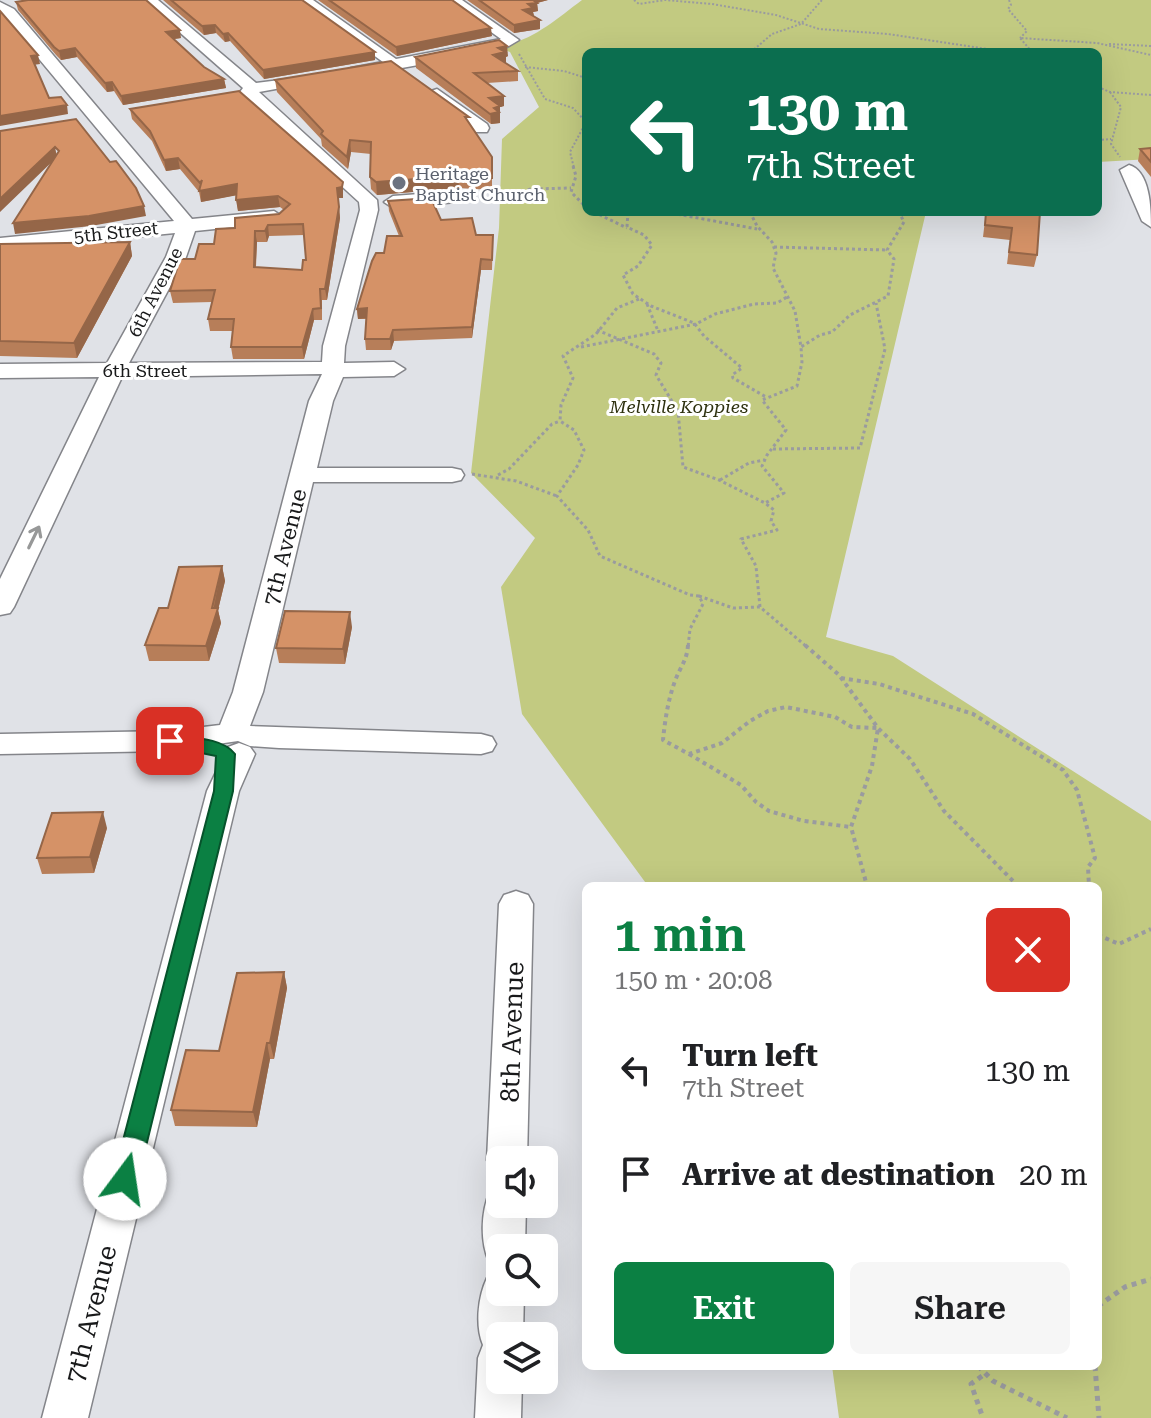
<!DOCTYPE html>
<html lang="en">
<head>
<meta charset="utf-8">
<style>
  :root { --surface:#fff; --page:#f6f6f6; --text:#202124; --muted:#757577; --accent:#0b8043 }
  body { margin:0; font-family:"Roboto Serif",serif; background:var(--page); color:var(--text); height:100vh; display:flex; flex-direction:column; font-size:30px; white-space:nowrap }
  * { box-sizing:border-box; margin:0 }
  p { font-size:26px; color:var(--muted) }
  .icon { flex:none; width:44px; height:44px; fill:none; stroke:currentColor; stroke-width:2; stroke-linecap:round; stroke-linejoin:round }
  .map { position:relative; flex:1; overflow:hidden }
  .sheet { position:absolute; left:582px; top:882px; width:520px; height:488px; display:flex; flex-direction:column; background:var(--surface); border-radius:12px; box-shadow:0 8px 32px #0002 }
  .sheet>* { flex:none }
  .top-card { position:absolute; left:582px; top:48px; width:520px; height:168px; border-radius:12px; box-shadow:0 8px 32px #0002; background:#0b6e4f; color:#fff; overflow:hidden }
  .fabs { position:absolute; left:486px; top:1146px; display:grid; gap:16px }
  .fabs a { display:grid; place-items:center; width:72px; height:72px; border-radius:12px; background:var(--surface); box-shadow:0 8px 32px #0002; font-size:40px }
  .pin { position:absolute; display:grid; place-items:center; width:68px; height:68px; color:#fff; margin:-34px; border-radius:16px; box-shadow:0 4px 12px #0006 }
  .me { position:absolute; width:88px; margin:-44px; rotate:14deg; stroke-linejoin:round; filter:drop-shadow(0 0 6px #0008) }
  .turn { display:flex; align-items:center; gap:28px; height:168px; padding:0 32px; font-size:36px }
  .turn .icon { width:104px; height:104px; stroke-width:2.5 }
  .turn b { display:block; font-size:56px; line-height:68px }
  .round { display:grid; place-items:center; flex:none; width:84px; height:84px; border-radius:12px; background:var(--page) }
  .summary { display:flex; align-items:center; justify-content:space-between; height:136px; padding:0 32px }
  h1 { font-size:48px; font-weight:600; line-height:60px; color:var(--accent) }
  .button { display:flex; gap:16px; margin-top:auto; padding:16px 32px }
  .button a { flex:1; height:92px; border-radius:12px; background:var(--accent); color:#fff; font-size:32px; font-weight:600; line-height:92px; text-align:center }
  .button a+a { background:var(--page); color:var(--text) }
  ul { padding:0; list-style:none }
  li { display:flex; align-items:center; gap:24px; height:104px; padding:0 32px }
  li div { flex:1 }
  li b { display:block; font-size:30px }
  li em { font-style:normal }
  .map>svg:first-child { display:block }
  .green { fill:#c2ca81 }
  .lines { fill:none; stroke-linecap:round; stroke-linejoin:round }
  .minor-casing { stroke:#84858a; stroke-width:3 }
  .path-far3 { stroke:#9a9b9f; stroke-width:2; stroke-dasharray:2 2; stroke-linecap:butt }
  .path-far2 { stroke:#9a9b9f; stroke-width:3; stroke-dasharray:3 3; stroke-linecap:butt }
  .path-far1 { stroke:#9a9b9f; stroke-width:4; stroke-dasharray:4 4; stroke-linecap:butt }
  .path { stroke:#9a9b9f; stroke-width:5; stroke-dasharray:5 5; stroke-linecap:butt }
  .minor { fill:#fff; fill-rule:evenodd }
  .wall { fill:#b77e59; fill-rule:evenodd }
  .shaded-wall { fill:#956648 }
  .building { fill:#d59267; stroke:#956648; stroke-width:2; fill-rule:evenodd }
  .oneway { stroke:#979898 }
  .route { fill:#0b8043; stroke:#07532c; stroke-width:2 }
  .worship-dot { fill:#6b7280; stroke:#fff; stroke-width:3 }
  .labels { text-anchor:middle; dominant-baseline:central; stroke-width:6; stroke-linejoin:round; paint-order:stroke }
  .far-worship-label { font-size:18px; fill:#5b616d; stroke:#fff; text-anchor:start }
  .far-street-label { font-size:18px; fill:#18191a; stroke:#fff }
  .far-park-label { font-size:18px; font-style:italic; fill:#2d300e; stroke:#fff }
  .street-label { font-size:22px; fill:#18191a; stroke:#fff }
  .near-street-label { font-size:26px; fill:#18191a; stroke:#fff }
</style>
</head>
<body>
<div class="map">
<svg width="1151" height="1418" viewBox="0 0 1151 1418">
  <rect width="100%" height="100%" fill="#e0e2e7"/>
  <!-- green -->
  <path class="green" d="M582,0H1151V159L1098,162V52H586V212H926L826,637L893,656L1151,821V1418H839L832,1366H1098V886H648L522,714L501,587L535,538L471,473L499,228L502,139L539,107L510,52L495,47C530,43 554,21 582,0Z"/>
  <g class="lines">
    <!-- minor casing -->
    <g class="minor-casing">
      <path id="minor" d="M143,0H158L256,83L320,75V81L259,92L377,200L378,210L345,346L344,363L394,362L405,369L394,376L343,377L333,401L317,468H452L461,470L464,475L461,480L452,482H313L263,692L250,726L481,734L492,737L496,744L492,751L481,754L279,748L250,746L238,741L170,751L0,754V734L170,731L220,725L233,692L309,401L322,374L122,377L14,607L10,613L0,615V579L99,377L0,378V364L107,363L166,257L175,233L0,250V238L174,221L0,12V2L14,9L192,219L274,211L283,217L274,223L195,231L186,257L129,363L322,362L323,346L360,210L359,202L242,95L240,92L243,88Z
        M297,0H313L396,59L501,39L446,0H462L519,40L502,50L357,76L349,71L351,68L383,62Z
        M437,89L487,124L489,128L487,132H475L431,97V91Z
        M1129,165C1150,171 1151,208 1151,227L1142,221L1120,170Z
        M459,191L468,197L466,201L393,208L384,202L393,196Z
        M239,743L250,747L255,754L239,791L88,1418H42L207,791L228,747Z
        M516,891L528,895L533,904L527,1160H500V1175L493,1172L487,1160L499,904L504,895Z
        M500,1187V1204H526L525,1248H500V1266L489,1262C480,1241 481,1212 490,1191Z
        M500,1272V1292H524L523,1336H500V1380H522L521,1418H475L478,1358L483,1345C475,1326 478,1297 487,1278Z"/>
    </g>
    <!-- path-far3 -->
    <path class="path-far3" d="M634,0L639,4L665,0L712,4L776,15L819,29L888,34L1007,52
      M1009,0L1011,5L1008,9L1027,31L1020,38
      M1109,44L1151,46
      M751,52L772,34L801,24L822,0
      M1032,52L1020,38L1097,43L1151,55
      M519,54L545,99L573,108L586,122L570,152L574,168
      M525,67L564,71L586,78
      M1098,87L1110,92L1151,95
      M1110,92L1121,107L1111,144L1120,157
      M1098,140L1111,139"/>
    <!-- path-far2 -->
    <path class="path-far2" d="M573,166L576,176L571,192L586,207
      M499,198L531,189L571,188
      M594,212L627,228
      M628,212L627,227L644,235L652,245L638,266L623,275L633,294L651,306L694,323L704,336L742,368L732,375L733,378L766,397
      M666,212L757,229
      M750,212L757,226L772,242L776,253L773,268L795,311L801,347L820,335L832,332L850,315L888,296L894,259L887,250L904,222L900,214L881,212
      M774,247L887,250
      M639,299L617,308L596,334L563,356L573,378L561,405L560,421L574,430L584,450L578,465L557,496L588,530L600,556L690,595L699,596L703,604L690,629L688,647
      M647,304L658,331
      M597,330L654,354L661,363L656,375L678,411L683,467L719,480L765,503
      M581,347L696,324L715,314L754,304L777,303L787,297
      M773,449L860,448L885,349L876,303
      M472,474L516,481L557,496
      M498,475L509,469L552,424L560,421
      M720,480L749,463L764,460
      M699,596L733,608L760,607L807,647
      M760,607L756,566L741,539L777,530L771,521L774,510L765,503L784,493L762,466L767,455L786,430L762,400L797,386L802,362L801,347"/>
    <!-- path-far1 -->
    <path class="path-far1" d="M688,645C687,661 680,667 675,681C668,700 665,720 663,740L689,754L722,743L750,721L768,711L786,707L835,717L852,727L878,728L872,766L851,827L867,886
      M805,645L839,675L878,728L910,759L944,811L1018,886
      M841,678L879,684L973,714L1063,770L1077,790L1095,858L1088,867L1089,886
      M689,754L741,785L756,802L769,811L804,821L851,827
      M1098,935L1119,944L1151,929"/>
    <!-- path -->
    <path class="path" d="M1098,1306L1125,1287L1151,1279
      M978,1366L993,1381L1067,1418
      M1095,1366L1099,1418
      M982,1376L971,1384L983,1418"/>
    <!-- minor -->
    <use href="#minor" class="minor"/>
  </g>
  <!-- wall -->
  <path class="wall" d="M163,0H302L375,60L264,79L230,41L225,42L216,33L204,35Z
    M318,0H452L492,36L397,56Z
    M467,0H548L537,3L538,11L533,12L534,16L540,29L514,33Z
    M16,2L181,38L174,39L204,67L224,79L226,88L123,105L114,91L107,92L77,57L61,60L56,55L18,10Z
    M508,56L506,57V63L518,71V81L487,83L504,96V106L500,107V123L491,124L416,68L415,57Z
    M275,80L469,123L492,157V190L459,188L377,195L371,189L370,177L371,154L351,152L348,169L322,146L321,139L277,92Z
    M130,109L343,182V198H338L340,218L327,300H322V320H314L304,359H233L231,347L233,331H210L208,319L212,302L173,303L170,291L195,259L235,228L279,214L284,210L280,207L238,211L236,195L201,202L199,192L180,169L166,171L152,141L132,119ZM304,235L306,260L302,270L256,267L257,242H267L269,236Z
    M1151,148V177L1138,161L1140,149Z
    M388,201L441,220L476,235H493L492,270H481L472,338L394,341L391,350H366L365,339L366,319H358L357,309L384,253L399,236L389,211Z
    M986,212H1040L1037,255L1034,267L1007,264L1010,240L983,237Z
    M130,242L132,256L77,358L0,356V244Z
    M222,566L225,581L218,610L221,623L209,661H149L145,645L168,608Z
    M352,627L345,664L279,663L276,648Z
    M107,828L94,873L42,874L37,858Z
    M284,972L287,988L274,1059H270L257,1127L175,1126L171,1110Z"/>
  <!-- shaded-wall -->
  <path class="shaded-wall" d="M529,0H548L537,3L538,11L533,12L534,16L523,10Z
    M540,20V29L514,33V25Z
    M215,25L216,33L204,35L202,26Z
    M491,28L492,36L397,56L396,47Z
    M180,30L181,38L167,40L166,32Z
    M228,33L230,41L225,42L223,34Z
    M507,46L508,56L506,57V63L493,55L498,48Z
    M75,48L77,57L61,60L59,51Z
    M375,52V60L264,79L263,70Z
    M38,55L40,64L33,65L31,56Z
    M224,79L226,88L123,105L121,96Z
    M112,82L114,91L107,92L105,83Z
    M504,96V106L500,107V123L491,124L489,98Z
    M67,105L68,114L0,126V116Z
    M350,140L351,152L348,169L347,157Z
    M55,147L57,157L0,212V199Z
    M178,158L180,169L166,171L164,160Z
    M458,176L459,188L377,195L376,182Z
    M202,180L237,184L238,195L201,202L200,183Z
    M343,182V198H338L337,188Z
    M278,196L280,207L238,211L236,200Z
    M144,206L146,216L91,226L15,234L13,223Z
    M339,207L340,218L327,300L325,289Z
    M268,225L269,236L267,242L265,231Z
    M255,231L257,242L255,278L254,267Z
    M130,242L132,256L77,358L74,343Z
    M481,259V270L472,338V327Z
    M367,308L368,318L358,319L357,309Z
    M313,309L314,320L304,359L302,347Z
    M393,330L394,341L391,350L390,339Z
    M222,566L225,581L218,610L221,623L209,661L206,646Z
    M350,612L352,627L345,664L343,649Z
    M103,812L107,828L94,873L90,857Z
    M284,972L287,988L274,1059L270,1043Z
    M267,1043L270,1059L257,1127L253,1112Z"/>
  <!-- building -->
  <path class="building" d="M28,0H146L180,30L166,32L204,67L224,79L121,96L112,82L105,83L75,48L59,51L54,47L16,2Z
    M171,0H302L375,52L263,70L228,33L223,34L215,25L202,26Z
    M329,0H452L491,28L396,47Z
    M479,0H533L537,3L528,4L533,8L523,10L540,20L514,25Z
    M0,11L38,55L31,56L49,98L61,97L67,105L0,116Z
    M499,40L507,46L498,48L505,52L493,55L518,71L474,73L504,96L489,98L500,106L494,108L499,112L490,114L415,57Z
    M391,61L469,117H465L492,157V178L458,176L376,182L370,177L371,142L350,140L347,157L321,134L323,131L275,80Z
    M239,91L343,182L342,187L337,188L339,207L325,289H320L321,308L313,309L302,347H231L234,319H208L215,290L170,291L180,259H195L199,244H214L216,229L235,228V218L279,214L290,204L278,196L236,200L237,184L199,191L202,180L200,183L178,158L164,160L150,131L130,109ZM303,224L306,260H303L302,270L254,267L255,231H265L268,225Z
    M76,119L110,162L116,161L136,188L144,206L89,216L13,223L59,151L55,147L0,199V131Z
    M1151,148V162L1140,149Z
    M431,198L441,220L472,218L476,235H493L492,260L481,259L472,327L393,330L390,339H365L367,308L357,309L372,261L376,253H384L387,236H402L388,201Z
    M986,212H1040L1037,255L1009,252L1012,228L985,225Z
    M130,242L74,343L0,341V244Z
    M222,566L212,608H218L206,646L145,645L159,608H168L179,567Z
    M285,611L350,612L343,649L276,648Z
    M103,812L90,857L37,858L52,813Z
    M284,972L270,1043H267L253,1112L171,1110L186,1050L219,1051L237,973Z"/>
  <!-- one-way arrows -->
  <defs><path id="oneway-shaft" d="M-6 0H5M1.5-3L5.5 0L1.5 3" fill="none" stroke-width="1.6" stroke-linecap="round" stroke-linejoin="round" transform="scale(2)"/></defs>
  <use class="oneway" href="#oneway-shaft" transform="translate(34 537) rotate(-64)"/>
  <!-- route -->
  <path class="route" d="M170,735C190,738 222,737 235,754L233,791L138,1179L134,1187L125,1190L117,1187L113,1179L214,791L216,756L163,745L161,741L163,737Z"/>
  <!-- markers -->
  <circle class="worship-dot" cx="399" cy="183" r="8"/>
  <g class="labels">
    <!-- far-worship labels -->
    <g class="far-worship-label">
      <text x="415" y="173">Heritage<tspan x="415" dy="21">Baptist Church</tspan></text>
    </g>
    <!-- far-street labels -->
    <g class="far-street-label">
      <text transform="translate(116 232) rotate(-6)">5th Street</text>
      <text transform="translate(155 292) rotate(-63)">6th Avenue</text>
      <text x="145" y="370">6th Street</text>
    </g>
    <!-- far-park labels -->
    <g class="far-park-label">
      <text x="679" y="406">Melville Koppies</text>
    </g>
    <!-- street labels -->
    <g class="street-label">
      <text transform="translate(285 547) rotate(-76)">7th Avenue</text>
    </g>
    <!-- near-street labels -->
    <g class="near-street-label">
      <text transform="translate(512 1032) rotate(-88)">8th Avenue</text>
      <text transform="translate(91 1314) rotate(-76)">7th Avenue</text>
    </g>
  </g>
</svg>
<div class="fabs">
<a><svg class="icon" aria-label="sound" viewBox="0 0 24 24"><path d="M4 9h4l5-4v14l-5-4H4zM17 9q2 3 0 6"/></svg></a>
<a><svg class="icon" aria-label="search" viewBox="0 0 24 24"><circle cx="10" cy="10" r="6"/><path d="M15 15l6 6"/></svg></a>
<a><svg class="icon" aria-label="layers" viewBox="0 0 24 24"><path d="M12 4l9 5-9 5-9-5zM3 14l9 5 9-5"/></svg></a>
</div>
<div class="pin" style="left:170px;top:741px;background:#d93025"><svg class="icon" aria-label="arrive" viewBox="0 0 24 24"><path d="M6 21V4h12l-3 4 3 4H6"/></svg></div>
<svg class="me" style="left:125px;top:1179px" viewBox="-20 -20 40 40"><circle r="19" fill="#fff"/><path d="M0-13L10 11 0 6-10 11z" fill="#0b8043"/></svg>
<div class="top-card">
<div class="turn"><svg class="icon" aria-label="left" viewBox="0 0 24 24"><path d="M17 20v-9H6M10 6l-5 5 5 5"/></svg><div><b>130 m</b>7th Street</div></div>
</div>
<section class="sheet">
<div class="summary"><div><h1>1 min</h1><p>150 m · 20:08</p></div><a class="round" style="background:#d93025;color:#fff"><svg class="icon" aria-label="close" viewBox="0 0 24 24"><path d="M6 6l12 12M18 6L6 18"/></svg></a></div>
<ul>
<li><svg class="icon" aria-label="left" viewBox="0 0 24 24"><path d="M17 20v-9H6M10 6l-5 5 5 5"/></svg><div><b>Turn left</b><p>7th Street</p></div><em>130 m</em></li>
<li><svg class="icon" aria-label="arrive" viewBox="0 0 24 24"><path d="M6 21V4h12l-3 4 3 4H6"/></svg><div><b>Arrive at destination</b></div><em>20 m</em></li>
</ul>
<div class="button"><a>Exit</a><a>Share</a></div>
</section>
</div>
</body>
</html>
